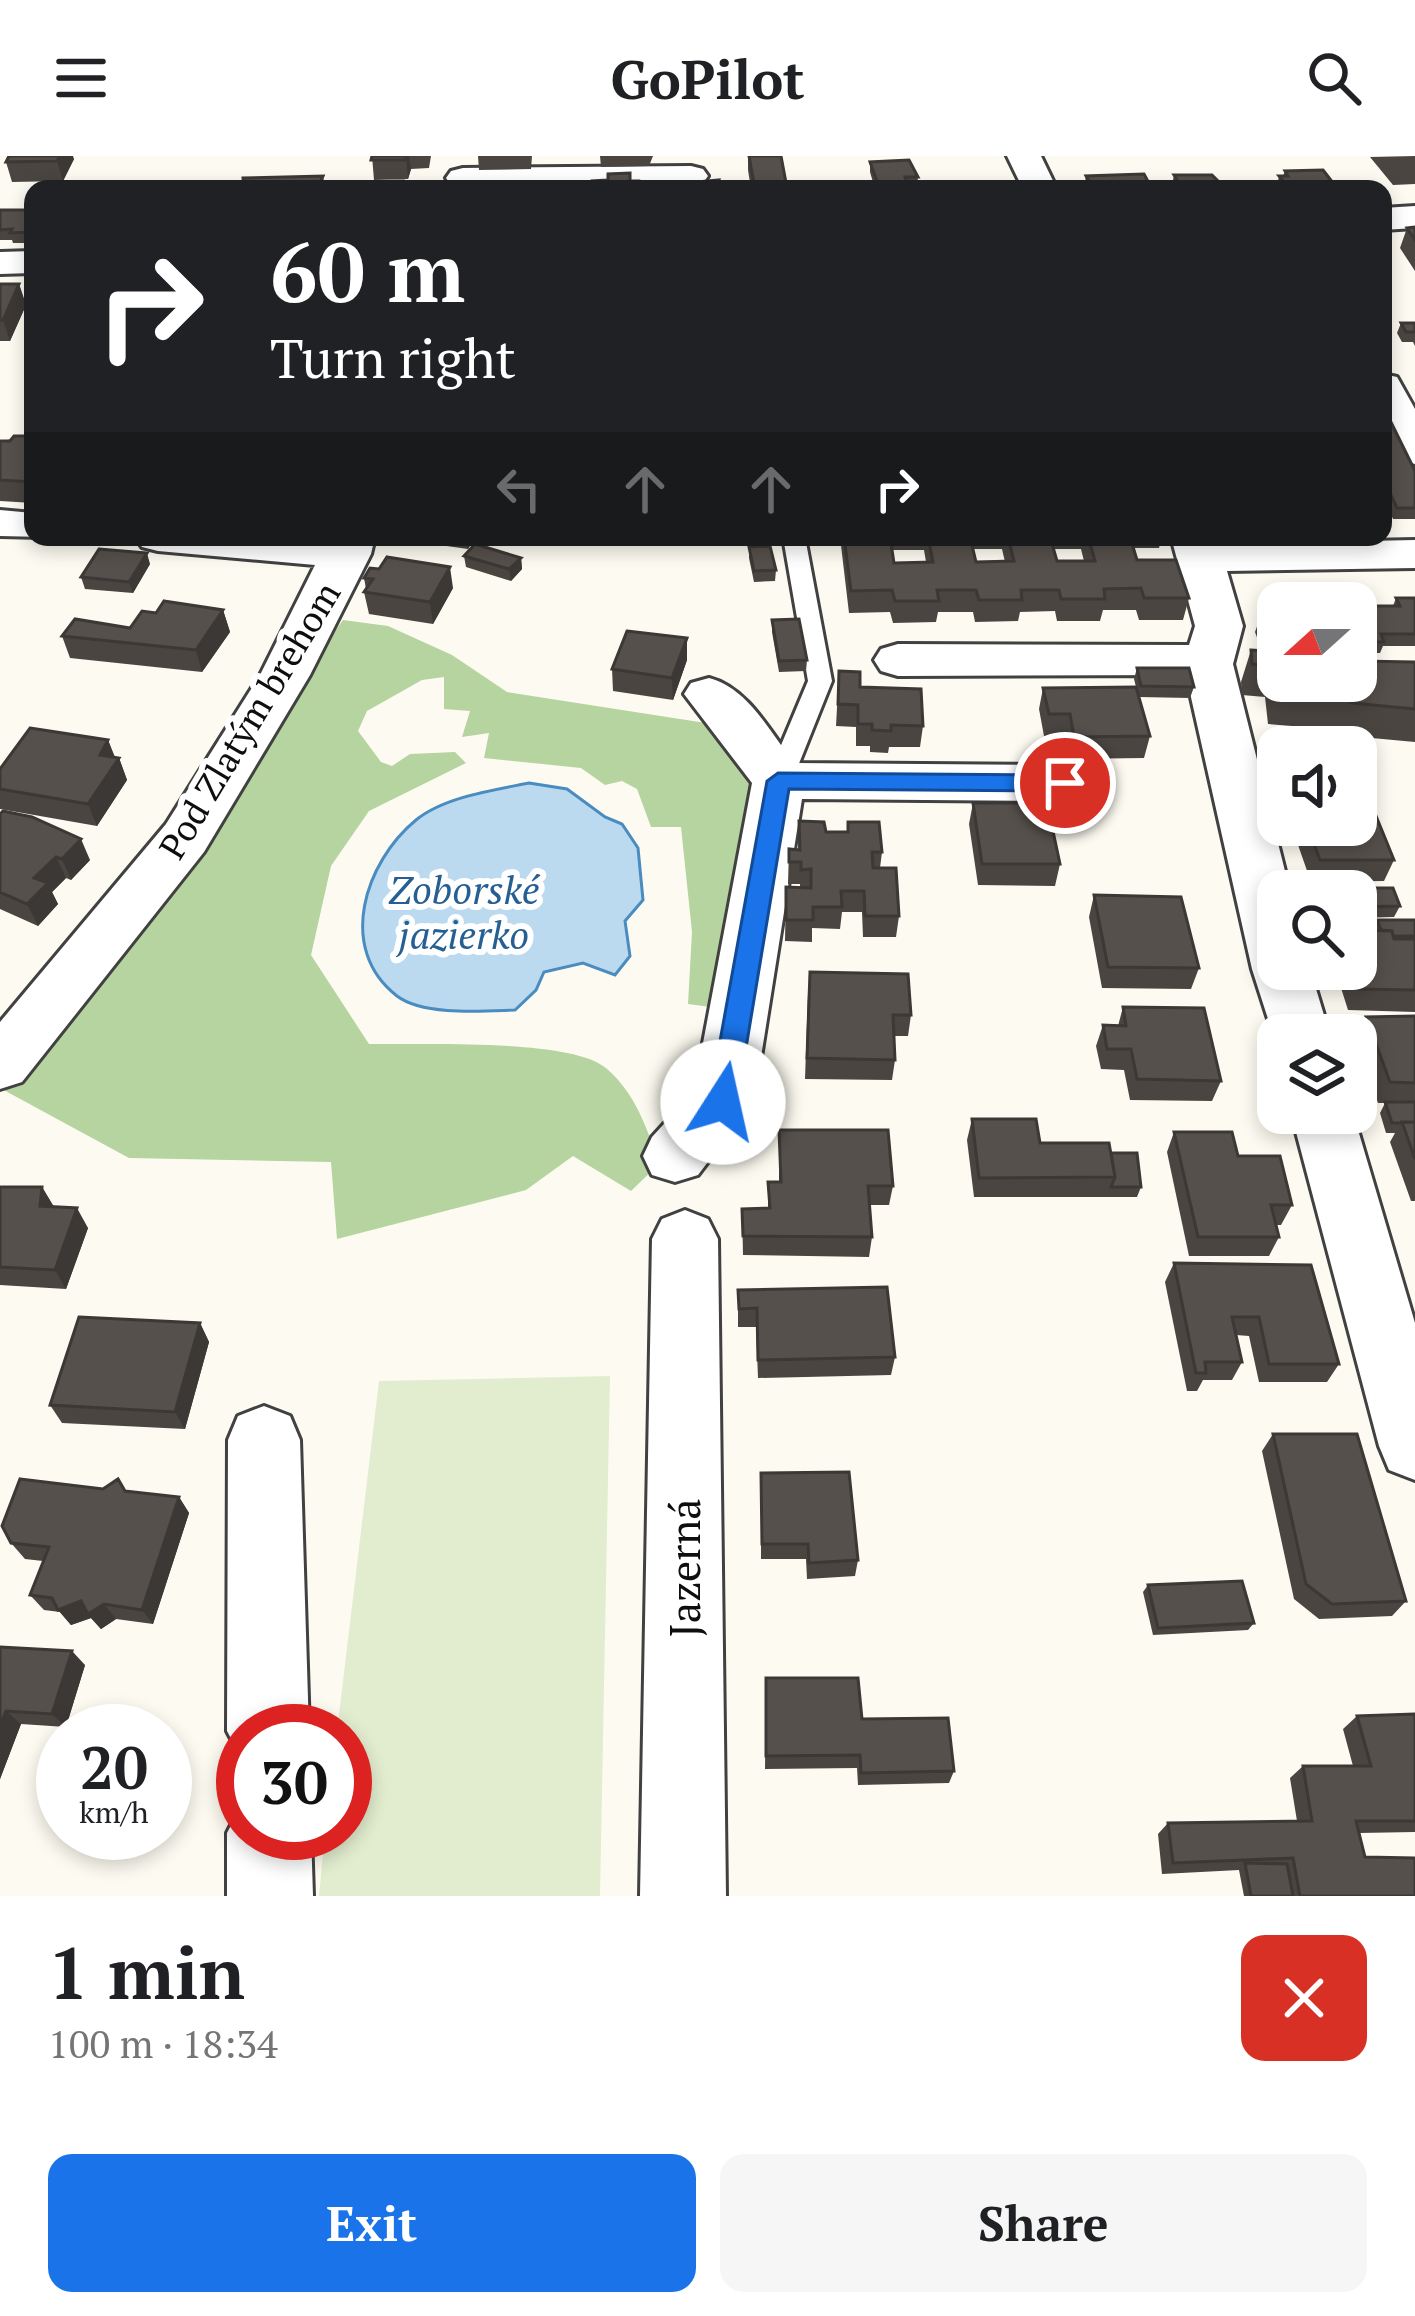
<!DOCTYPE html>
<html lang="en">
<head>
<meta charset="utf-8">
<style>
  :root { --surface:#fff; --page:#f6f6f6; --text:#202124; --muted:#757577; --accent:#1a73e8 }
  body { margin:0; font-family:"PT Serif",serif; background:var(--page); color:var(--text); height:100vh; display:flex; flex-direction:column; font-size:45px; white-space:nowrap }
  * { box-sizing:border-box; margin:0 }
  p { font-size:39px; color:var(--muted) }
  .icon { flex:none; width:66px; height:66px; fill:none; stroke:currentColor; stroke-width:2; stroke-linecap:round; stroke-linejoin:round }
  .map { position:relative; height:1740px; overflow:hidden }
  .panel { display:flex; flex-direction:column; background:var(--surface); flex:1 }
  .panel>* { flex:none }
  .guide { position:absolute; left:24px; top:24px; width:1368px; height:366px; border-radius:24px; box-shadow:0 6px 18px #0003; background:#202124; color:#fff; overflow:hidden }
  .needle { width:78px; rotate:249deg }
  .controls { position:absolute; left:1257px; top:426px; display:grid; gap:24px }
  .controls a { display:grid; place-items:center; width:120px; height:120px; border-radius:24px; background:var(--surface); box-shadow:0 6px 18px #0003; font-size:60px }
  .speed { position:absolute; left:36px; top:1548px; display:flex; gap:24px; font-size:60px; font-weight:700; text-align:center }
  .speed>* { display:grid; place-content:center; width:156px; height:156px; border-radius:50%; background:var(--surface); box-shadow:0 6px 18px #0003; line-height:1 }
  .speed small { font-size:30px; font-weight:400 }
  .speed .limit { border:18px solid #d22; background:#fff; color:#111 }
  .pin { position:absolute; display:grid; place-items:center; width:102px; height:102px; color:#fff; margin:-51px; border:6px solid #fff; border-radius:50%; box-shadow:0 3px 12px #0007 }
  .me { position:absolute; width:132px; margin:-66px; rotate:10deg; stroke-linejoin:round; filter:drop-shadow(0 0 9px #0008) }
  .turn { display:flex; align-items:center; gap:42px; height:252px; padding:0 48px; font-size:54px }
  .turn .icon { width:156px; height:156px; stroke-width:2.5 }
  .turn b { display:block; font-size:84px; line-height:102px }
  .lanes { display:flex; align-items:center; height:114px; padding:0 48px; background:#0003; justify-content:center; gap:60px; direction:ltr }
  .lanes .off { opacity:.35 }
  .round { display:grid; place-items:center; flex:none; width:126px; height:126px; border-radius:24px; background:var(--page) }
  .summary { display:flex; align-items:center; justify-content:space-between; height:204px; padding:0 48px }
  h1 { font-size:72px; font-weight:700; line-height:90px }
  .action { display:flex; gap:24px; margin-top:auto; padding:24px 48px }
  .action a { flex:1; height:138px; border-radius:24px; background:var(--accent); color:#fff; font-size:48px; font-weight:700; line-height:138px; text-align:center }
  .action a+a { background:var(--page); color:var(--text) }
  header { display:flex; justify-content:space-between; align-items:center; height:156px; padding:0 48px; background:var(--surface); font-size:54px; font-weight:700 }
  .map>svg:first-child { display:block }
  .forest { fill:#b5d49f }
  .pitch { fill:#e2edcf }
  .water { fill:#bbdaf0; stroke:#4a8cbf; stroke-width:3 }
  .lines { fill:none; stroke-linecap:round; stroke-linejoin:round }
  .lane-casing { stroke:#414141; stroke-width:6 }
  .street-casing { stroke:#414141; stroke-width:6 }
  .lane { fill:#fff; fill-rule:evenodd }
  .street { fill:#fff; fill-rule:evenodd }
  .wall { fill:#4a4541; fill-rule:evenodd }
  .shaded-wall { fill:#3c3835 }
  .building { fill:#56504c; stroke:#3c3835; stroke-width:3 }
  .route { fill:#1a73e8; stroke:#114b97; stroke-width:3 }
  .labels { text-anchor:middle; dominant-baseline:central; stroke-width:12; stroke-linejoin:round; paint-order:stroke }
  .street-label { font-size:36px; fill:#0e0e0e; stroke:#fff }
  .water-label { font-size:39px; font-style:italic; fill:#255f93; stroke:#fff }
  .near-street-label { font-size:42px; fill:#0e0e0e; stroke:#fff }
</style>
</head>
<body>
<header><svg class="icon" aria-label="menu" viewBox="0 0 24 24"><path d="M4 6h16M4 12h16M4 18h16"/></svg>GoPilot<svg class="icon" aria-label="search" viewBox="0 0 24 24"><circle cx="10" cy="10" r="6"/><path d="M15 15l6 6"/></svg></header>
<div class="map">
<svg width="1415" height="1740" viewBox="0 0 1415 1740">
  <rect width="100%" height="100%" fill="#fdfbf1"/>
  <!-- forest -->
  <path class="forest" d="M343,464L388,470L452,499L507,536L725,570L766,625L718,852L688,848L692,776L681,671H651L637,633L622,625L605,629L581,612L484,602L489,577L462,581L470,555L444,553V521L422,524L367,555L358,575L381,606L392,610L410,598L455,596L466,607L369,655L331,710L311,799L369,888C420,889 571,882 606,912C636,938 647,972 659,1008L631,1035L573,1000L526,1034L337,1083L331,1006L129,1002L0,932Z"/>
  <!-- pitch -->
  <path class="pitch" d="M610,1220L600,1740H319L325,1677H345V1575H337L379,1225Z"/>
  <!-- water -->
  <path class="water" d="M529,627L567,633L605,661L622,668L638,692L643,744L625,765L630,800L615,819L583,807L544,816L536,834L515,854C484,855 423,860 397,840C336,793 365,706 416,664C444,641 494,634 529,627Z"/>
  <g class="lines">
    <!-- lane casing -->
    <g class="lane-casing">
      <path id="lane" d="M783,381H805L832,525L792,625L779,634L766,625L808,525Z"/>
    </g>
    <!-- street casing -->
    <g class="street-casing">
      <path id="street" d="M1007,0H1041L1057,33H1023Z
        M691,10L703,13L708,20L703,27L463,32L451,29L446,22L451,15L463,12Z
        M1415,50V72L1383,74V52Z
        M33,95V117L0,118V96Z
        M1383,218L1397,221L1415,253V308L1400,304L1383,273Z
        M0,354L33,357V381H43L0,380Z
        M135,381H375L371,398L310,519L204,696L22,926L0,933V866L166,668L260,519L315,409L158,395L142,391Z
        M1171,381H1217L1219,388L1415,384V412L1227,415L1243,470L1233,508L1290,735H1278V813H1310L1330,879H1278V894L1252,813L1186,519L898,520L881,515L874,504L881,493L898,488L1189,489L1195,470Z
        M709,522C748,532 770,576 794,607L1065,609L1084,614L1091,627L1084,640L1065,645L802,643L754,945L698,1019L675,1026L652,1019L643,1000L652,981L694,935L752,627L684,538L691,527Z
        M1291,957H1353L1415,1167V1324L1389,1314L1379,1290Z
        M685,1054L708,1063L718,1083L726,1740H640L652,1083L662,1063Z
        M264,1250L290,1260L300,1284L309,1575H243V1605L227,1575L228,1284L238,1260Z
        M243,1646V1677H311L313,1740H227V1677Z"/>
    </g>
    <!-- lane -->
    <use href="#lane" class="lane"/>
    <!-- street -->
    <use href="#street" class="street"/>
  </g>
  <!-- wall -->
  <path class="wall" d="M372,0H431L429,12L411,13L408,23L374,24Z
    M478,0H532L531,13L479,14Z
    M600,0H653L649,10L601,11Z
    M748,0H781L787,33H751L748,14Z
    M1415,0V28L1393,29L1370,1Z
    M74,3L63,25L12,26L6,6Z
    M870,6L918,21L917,31H906V33H875L870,16Z
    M1285,15L1337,32V33H1279L1277,30L1279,20H1283Z
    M1174,19L1226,33H1174L1172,29Z
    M1086,20L1152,33H1084Z
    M0,54H33V87H13L12,84H0Z
    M1415,71V115L1400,92L1407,72Z
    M0,128H19L26,149L10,185H0Z
    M1401,167H1415V190L1413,186H1402L1397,177Z
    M1383,250L1415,315V363H1393L1383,341Z
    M33,280V347L0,345V285Z
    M410,381H475L468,393L411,385Z
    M840,381H1162L1159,392H1133L1137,404L1189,442L1183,464H1139L1136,454H1103L1100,465H1057L1055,455L1020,456L1018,465L975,466L973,456H938L936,466L893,467L890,456L849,457ZM973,393H1002L1005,406H976ZM1053,393H1081L1084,405H1057ZM892,394H924L926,406L894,407Z
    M749,391L776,414L775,425L754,426L749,402Z
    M464,400L521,402L522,413L511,425L466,411Z
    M150,408L133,437L85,433L81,421Z
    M379,413L453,432L433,468L369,458L364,436L366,433L364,422Z
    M1396,442H1415V490H1383L1380,497H1356V450H1393Z
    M223,454L230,476L202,516L70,502L62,480L130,472L156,457Z
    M772,464L807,504L806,515L779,516L772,476Z
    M1259,465H1278V525H1356L1359,505L1415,506V586L1339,579L1329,573L1268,568L1265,541L1242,539L1241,526L1251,494L1262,495L1255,476Z
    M687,504L673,544L613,535L612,513Z
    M1137,512L1194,531L1190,542L1139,541L1150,580L1144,602L1069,603L1065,579L1044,580L1039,553L1043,532L1136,531L1134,523Z
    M839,515L860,531L923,570L920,591H889L888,597L870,596V590H856V571L836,570Z
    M108,584L115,601L119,602L127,624L97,670L0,653V613Z
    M973,647L1060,708L1055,730L978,729L969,668Z
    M0,658L90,704L71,724L66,722L52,736L58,748L38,770L0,753Z
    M799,665L826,676H847L848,666L882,696L880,712L899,760L896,781H863L862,756H842L840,773L812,772V786L785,785L786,731L800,732V728H788L789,693L798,694Z
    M1291,669H1356L1394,704L1384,725L1311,726Z
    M1337,732H1393L1400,750L1394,761L1356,762V735H1336Z
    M1094,739L1199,812L1191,833L1102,832L1089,761Z
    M1377,764L1415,780V856L1348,854L1335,813H1356Z
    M808,837L911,859L908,880H894L895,904L892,924L805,923Z
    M1123,851L1221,925L1212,945L1130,944L1124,914L1101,913L1096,890L1103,869L1118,870Z
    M1415,860V1045H1411L1390,986L1395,977H1386L1380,957L1385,947H1378L1356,882L1366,861Z
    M972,963L1040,987L1111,997L1141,1031L1137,1041H974L967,984Z
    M779,974L893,1030L889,1049H870L872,1081L869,1101L743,1099L742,1053L768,1052V1026H779Z
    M1174,976L1292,1049L1281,1069H1276L1279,1081L1269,1100H1189L1167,996Z
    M0,1031H42L54,1051L88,1072L66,1133L0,1129Z
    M1174,1107L1339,1208L1327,1226H1259L1249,1180L1236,1179L1242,1206L1232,1224H1203L1197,1235H1187L1165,1126Z
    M738,1134L895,1201L891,1219L758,1222L756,1171H738Z
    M200,1167L209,1186L185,1273L62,1267L50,1249Z
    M1273,1278L1406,1445L1392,1460L1319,1463L1294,1443L1262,1295Z
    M761,1317L858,1404L855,1420L807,1423L806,1403H761Z
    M118,1323L126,1335L179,1341L189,1357L153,1468L116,1463L101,1473L91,1462L71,1469L60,1456L44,1454L30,1439L43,1405L25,1403L11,1387Z
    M1148,1429L1254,1467L1248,1474L1153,1479L1143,1436Z
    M0,1491L85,1509L66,1571L21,1568L0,1623Z
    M766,1522L862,1563L954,1615L949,1627L858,1629L857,1612L765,1613Z
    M1415,1558V1676L1359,1677L1365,1701L1415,1740H1244L1239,1714L1162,1718L1158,1678L1168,1667L1297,1665L1290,1622L1303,1610H1353L1343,1573L1357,1560Z"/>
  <!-- shaded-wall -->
  <path class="shaded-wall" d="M60,0H73L74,3L63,25L57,5Z
    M406,0H409L411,13L408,23Z
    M323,20L325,33H317Z
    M19,128L26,149L10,185L3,164Z
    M466,381H475L468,393Z
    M147,397L150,408L133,437L129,426Z
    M521,402L522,413L511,425L509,413Z
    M450,411L453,432L433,468L430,446Z
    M223,454L230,476L202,516L196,494Z
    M687,482V504L673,544L672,522Z
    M108,584L116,606L119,602L127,624L97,670L88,648L100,599Z
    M81,683L90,704L71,724L62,703Z
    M56,701L66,722L52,736L58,748L38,770L27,748L34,722Z
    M42,1031L54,1051L40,1050Z
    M77,1052L88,1072L66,1133L55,1114Z
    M200,1167L209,1186L185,1273L175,1256Z
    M179,1341L189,1357L153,1468L142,1454Z
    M81,1445L104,1448L116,1463L101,1473L91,1462L71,1469L58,1454Z
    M72,1495L85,1509L66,1571L52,1558Z
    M6,1555L21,1568L0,1623V1570Z"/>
  <!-- building -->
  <path class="building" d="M9,0H60L57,5L6,6Z
    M372,0H406L405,4H371Z
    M749,0H781L787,32L755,33Z
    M909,4L918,21H905L907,27L878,28L870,6Z
    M1323,14L1337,32L1297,33L1292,26H1284L1279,20H1288L1285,15Z
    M630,17V25H639L640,33H592V25L608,24V18Z
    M1144,18L1152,33H1093L1086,20Z
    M1174,19H1212L1226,33H1183Z
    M323,20L317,33H244L243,22Z
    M719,24L717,33H697L698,26Z
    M403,25L402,33H362L363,26Z
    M0,54H33V76L10,77L12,73L0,74Z
    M1415,71V84L1407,72Z
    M0,128H19L3,164H0Z
    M1401,167H1415V176H1406Z
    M1383,250L1415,315V352H1397L1383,322Z
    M14,280H33V326L0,324V285H10Z
    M844,381H890L894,407L933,406L928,381H970L976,406L1014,405L1008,381H1050L1057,405H1095L1088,381H1130L1137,404H1176L1189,442H1144L1141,432L1104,433L1105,443H1061L1059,434H1021L1022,444H979L976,434H937L939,445H895L892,434L851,435Z
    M475,388L521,402L509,413L464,400Z
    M770,390L776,414L754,415L749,391Z
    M99,393L147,397L129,426L81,421Z
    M387,401L450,411L430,446L364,436L373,423L364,422L370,412L379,413Z
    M1396,442H1415V478H1381L1384,486H1356V450H1400Z
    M164,445L223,454L196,494L62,480L75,463L130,472L142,455L156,457Z
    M799,463L807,504L779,505L772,464Z
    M1259,465H1278V494H1269Z
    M627,475L687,482L672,522L612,513Z
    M1251,494L1278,496V525H1356V508H1360L1359,505L1415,506V553L1352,547L1342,541L1279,537L1276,510L1252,508Z
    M1137,512H1189L1194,531L1141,530Z
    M839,515L860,516V531L921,533L923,570L891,569V575L872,574V568H858V549L838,548Z
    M1136,531L1150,580L1074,581L1070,558H1049L1043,532Z
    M30,572L108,584L100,599L119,602L88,648L0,633V613Z
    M1356,633H1365L1394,704H1320L1307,669H1356Z
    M973,647H1047L1060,708H982Z
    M3,655L32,661L81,683L62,703L56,701L34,722L48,727L27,748L0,736V658Z
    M799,665L824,666L826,676H848V666H879L882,696H872L873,712H896L899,760H865L864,735H841L842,751H813V764H786V731L811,732V713L801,714V706H789V693L800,694Z
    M1337,732H1393L1400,750L1356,751V735H1338Z
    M1094,739L1181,741L1199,812L1108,811Z
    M1377,764H1415V780H1393L1392,775L1381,774Z
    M1356,774L1392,775L1394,783H1415V834L1358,833L1352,813H1356Z
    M810,816L908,818L911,859H893L895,904L807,902Z
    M1123,851L1204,852L1221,925L1137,923L1131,893H1107L1103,869L1126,870Z
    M1415,860V927L1390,926L1366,861Z
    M1385,946H1415V966L1392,967Z
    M972,963H1036L1040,987H1109L1115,1021L979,1022Z
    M1402,966H1415V1003Z
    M779,974H888L893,1030H868L872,1081L743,1080L742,1053L770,1052L768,1026H781Z
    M1174,976H1232L1238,1000H1280L1292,1049H1271L1279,1081H1198Z
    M1111,997H1137L1141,1031H1111L1115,1021Z
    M0,1031H42L40,1050L77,1052L55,1114L0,1111Z
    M1174,1107L1311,1109L1339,1208H1269L1259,1161H1232L1242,1206H1205L1206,1217H1196Z
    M887,1131L895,1201L758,1204L757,1152L739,1153L738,1134Z
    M79,1161L200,1167L175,1256L50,1249Z
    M1273,1278H1357L1406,1445L1332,1448L1306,1428Z
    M849,1316L858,1404L809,1407L808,1388H762L761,1317Z
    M20,1323L103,1333L118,1323L125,1335L179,1341L142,1454L104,1448L88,1458L81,1445L58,1454L52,1442L30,1439L49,1391L11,1387L2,1370Z
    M1242,1425L1254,1467L1158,1472L1148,1429Z
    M0,1491L72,1495L52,1558L6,1555L0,1570Z
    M766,1522H858L862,1563L948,1562L954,1615L861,1617L860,1599L766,1600Z
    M1415,1558V1665H1356L1365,1701L1415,1702V1740H1300L1293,1702L1173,1707L1168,1667L1312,1665L1303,1610H1371L1357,1560Z
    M1245,1707L1287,1708L1293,1740H1251Z"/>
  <!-- route -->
  <path class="route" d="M778,617L1065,619L1077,627L1065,635L789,633L737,946L733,954H713L709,946L767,625Z"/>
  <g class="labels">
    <!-- street labels -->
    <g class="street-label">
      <text transform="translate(249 564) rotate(-59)">Pod Zlatým brehom</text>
    </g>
    <!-- water labels -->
    <g class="water-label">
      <text x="464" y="733">Zoborské<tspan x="464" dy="45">jazierko</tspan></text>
    </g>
    <!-- near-street labels -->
    <g class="near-street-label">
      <text transform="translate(684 1412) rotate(-90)">Jazerná</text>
    </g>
  </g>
</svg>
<div class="controls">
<a><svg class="needle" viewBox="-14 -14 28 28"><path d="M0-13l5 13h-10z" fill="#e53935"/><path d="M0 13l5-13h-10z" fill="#757577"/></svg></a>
<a><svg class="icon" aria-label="sound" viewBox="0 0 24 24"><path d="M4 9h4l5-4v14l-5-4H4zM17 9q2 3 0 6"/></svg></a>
<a><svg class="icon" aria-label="search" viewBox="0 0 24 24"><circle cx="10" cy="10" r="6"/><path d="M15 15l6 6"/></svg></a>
<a><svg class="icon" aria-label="layers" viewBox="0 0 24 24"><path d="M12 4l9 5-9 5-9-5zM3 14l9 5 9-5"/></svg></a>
</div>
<div class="speed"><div>20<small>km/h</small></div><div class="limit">30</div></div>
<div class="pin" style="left:1065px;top:627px;background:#d93025"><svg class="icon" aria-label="arrive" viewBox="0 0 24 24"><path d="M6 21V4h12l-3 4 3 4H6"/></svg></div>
<svg class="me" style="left:723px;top:946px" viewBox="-20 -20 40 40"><circle r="19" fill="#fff"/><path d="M0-13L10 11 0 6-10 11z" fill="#1a73e8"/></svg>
<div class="guide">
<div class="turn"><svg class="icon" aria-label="right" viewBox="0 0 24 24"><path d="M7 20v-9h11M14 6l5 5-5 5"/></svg><div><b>60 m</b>Turn right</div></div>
<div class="lanes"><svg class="icon off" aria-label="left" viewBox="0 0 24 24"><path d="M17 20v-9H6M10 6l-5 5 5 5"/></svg><svg class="icon off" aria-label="ahead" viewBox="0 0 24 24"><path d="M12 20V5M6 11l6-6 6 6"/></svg><svg class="icon off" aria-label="ahead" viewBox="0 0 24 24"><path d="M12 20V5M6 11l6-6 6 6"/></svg><svg class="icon" aria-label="right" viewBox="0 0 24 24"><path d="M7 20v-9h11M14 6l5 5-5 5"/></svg></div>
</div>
</div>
<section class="panel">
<div class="summary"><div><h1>1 min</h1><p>100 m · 18:34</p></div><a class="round" style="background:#d93025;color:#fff"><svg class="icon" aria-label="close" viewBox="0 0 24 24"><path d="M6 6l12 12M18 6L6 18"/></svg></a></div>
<div class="action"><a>Exit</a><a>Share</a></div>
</section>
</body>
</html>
